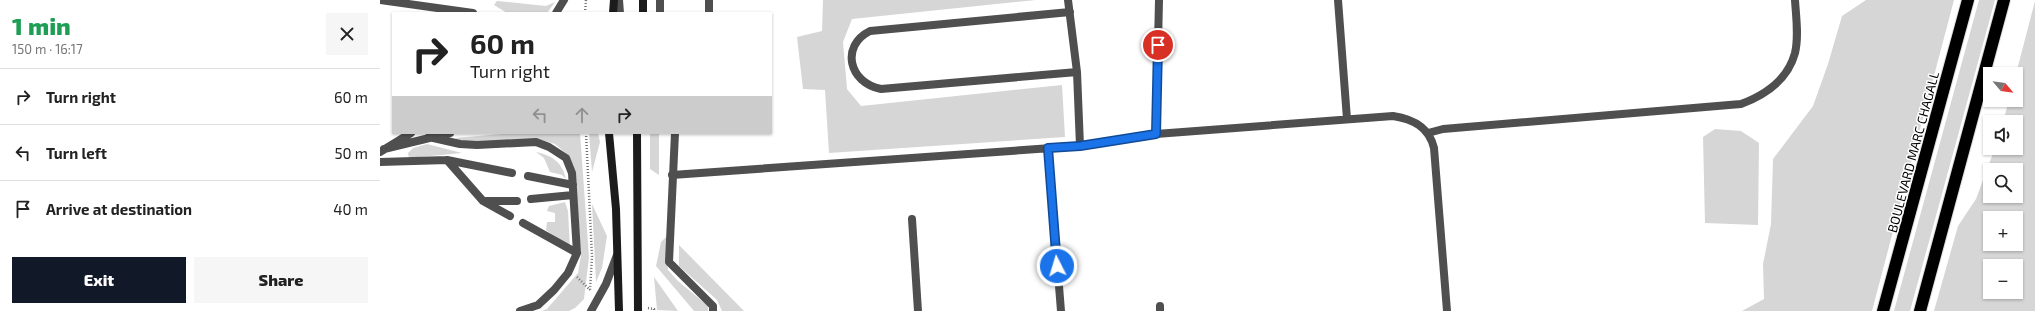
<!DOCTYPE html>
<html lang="en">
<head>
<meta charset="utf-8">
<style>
  :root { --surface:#fff; --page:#f6f6f6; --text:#222; --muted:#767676; --line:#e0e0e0; --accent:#111827 }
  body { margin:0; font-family:"Exo 2",sans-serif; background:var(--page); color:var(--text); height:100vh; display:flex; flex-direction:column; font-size:15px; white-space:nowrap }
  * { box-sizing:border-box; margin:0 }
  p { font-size:13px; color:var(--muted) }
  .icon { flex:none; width:22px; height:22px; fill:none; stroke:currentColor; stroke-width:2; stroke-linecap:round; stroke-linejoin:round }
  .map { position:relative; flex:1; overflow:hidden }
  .details { display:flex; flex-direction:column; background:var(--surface); width:380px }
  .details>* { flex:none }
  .hud { position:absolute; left:12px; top:12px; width:380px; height:122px; border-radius:0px; box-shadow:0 1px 3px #0004; background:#fff; color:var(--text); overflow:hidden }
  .needle { width:26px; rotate:119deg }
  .controls { position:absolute; left:1603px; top:67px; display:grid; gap:8px }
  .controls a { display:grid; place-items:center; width:40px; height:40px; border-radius:0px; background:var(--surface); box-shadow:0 1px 3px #0004; font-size:20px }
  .pin { position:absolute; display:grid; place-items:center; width:34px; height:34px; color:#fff; margin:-17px; border:2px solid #fff; border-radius:50%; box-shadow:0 1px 4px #0007 }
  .me { position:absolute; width:44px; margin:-22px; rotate:355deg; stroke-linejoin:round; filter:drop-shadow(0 0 3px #0008) }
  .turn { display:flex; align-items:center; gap:14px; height:84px; padding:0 12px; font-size:18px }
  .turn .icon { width:52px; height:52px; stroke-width:2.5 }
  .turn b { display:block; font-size:28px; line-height:34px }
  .lanes { display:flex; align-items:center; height:38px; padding:0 12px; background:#0003; justify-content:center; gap:20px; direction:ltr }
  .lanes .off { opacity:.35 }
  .round { display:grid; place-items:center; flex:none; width:42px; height:42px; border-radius:0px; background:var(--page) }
  .summary { display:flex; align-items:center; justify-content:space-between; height:68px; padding:0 12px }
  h1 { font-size:24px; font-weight:800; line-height:30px; color:#1e9e55 }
  .cta { display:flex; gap:8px; margin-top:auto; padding:8px 12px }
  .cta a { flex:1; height:46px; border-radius:0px; background:var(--accent); color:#fff; font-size:16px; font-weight:800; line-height:46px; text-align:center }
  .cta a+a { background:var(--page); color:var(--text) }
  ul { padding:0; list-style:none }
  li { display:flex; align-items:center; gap:12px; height:56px; padding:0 12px; border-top:1px solid var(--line) }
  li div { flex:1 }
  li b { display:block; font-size:15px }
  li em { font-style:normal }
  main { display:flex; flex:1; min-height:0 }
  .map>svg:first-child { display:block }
  .green { fill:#d6d6d6; fill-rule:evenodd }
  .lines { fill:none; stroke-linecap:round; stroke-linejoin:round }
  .highway-casing { stroke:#dbdbdb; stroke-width:14 }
  .path { stroke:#717171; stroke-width:2.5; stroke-dasharray:1 2; stroke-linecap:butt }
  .lane { stroke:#4f4f4f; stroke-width:8 }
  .street { stroke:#4f4f4f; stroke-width:8 }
  .secondary { stroke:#1c1c1c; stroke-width:8 }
  .highway { stroke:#000; stroke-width:12 }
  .route-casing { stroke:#114b97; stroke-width:10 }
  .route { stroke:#1a73e8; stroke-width:7 }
  .labels { text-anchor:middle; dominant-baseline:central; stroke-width:3; stroke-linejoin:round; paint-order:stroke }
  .street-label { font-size:13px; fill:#000; stroke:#fff }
</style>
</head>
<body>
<main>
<section class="details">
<div class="summary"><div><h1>1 min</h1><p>150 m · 16:17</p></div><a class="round"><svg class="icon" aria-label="close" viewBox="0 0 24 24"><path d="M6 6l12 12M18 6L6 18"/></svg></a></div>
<ul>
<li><svg class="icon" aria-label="right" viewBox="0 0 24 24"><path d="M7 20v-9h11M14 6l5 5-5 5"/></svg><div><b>Turn right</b></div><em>60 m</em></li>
<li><svg class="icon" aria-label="left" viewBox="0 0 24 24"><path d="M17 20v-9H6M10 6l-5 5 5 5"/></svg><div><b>Turn left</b></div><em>50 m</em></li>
<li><svg class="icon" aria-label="arrive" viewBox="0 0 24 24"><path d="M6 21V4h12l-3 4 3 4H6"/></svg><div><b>Arrive at destination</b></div><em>40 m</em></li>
</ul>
<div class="cta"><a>Exit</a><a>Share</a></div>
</section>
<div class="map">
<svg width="1655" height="311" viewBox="0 0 1655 311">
  <rect width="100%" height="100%" fill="#fff"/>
  <!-- green -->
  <path class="green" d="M443,0H656L472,19L463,42L467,89L481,106L682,85L685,137L449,153L445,90L423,89L417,37L442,31Z
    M1486,0H1574L1492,311H1362L1384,299L1383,264L1391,224L1393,159L1433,106L1448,64L1462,16Z
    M1599,0H1615L1530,311H1514Z
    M117,1L166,6L175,2L167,13H127L114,5Z
    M1655,1V311H1554L1578,226L1596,199L1615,148H1636V122H1623L1629,100H1636V74ZM1610,170H1636V196H1610ZM1610,218H1636V244H1610ZM1610,266H1636V292H1610Z
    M1335,129L1361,131L1379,143L1378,225L1325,223L1323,137Z
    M134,133H200L209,257L204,299L195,308L189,311H162L167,309L198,273L201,255L195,170L188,155L175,144L158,139L97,145L87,144L75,138Z
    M209,133H218L220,142L212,172Z
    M270,133H279V175L270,169Z
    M47,144L82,153L29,158L28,153L33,148Z
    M156,152C173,156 182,162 186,179L182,175L170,172L164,158Z
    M185,202L188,211L190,249L166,230L167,222H175V213L167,211L169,206Z
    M212,204L227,236L222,268L216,282Z
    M286,237L288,270L298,281L328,306V311H314L276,266L281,242Z
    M299,245L364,311H342L337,300L299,266Z
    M274,277L298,311L277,310Z"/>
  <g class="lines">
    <!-- highway casing -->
    <g class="highway-casing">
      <path id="highway" d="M1503,311L1588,0
        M1540,311L1624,0"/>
    </g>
    <!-- path -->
    <path class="path" d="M205,13L206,0
      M206,133L212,256L210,290
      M197,277L210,290
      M268,308L274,309V311"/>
    <!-- lane -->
    <path class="lane" d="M0,0L93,13
      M239,0L240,13
      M329,0V13
      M688,0L697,72L700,146L776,134
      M779,0L776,134L1013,116C1033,119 1049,127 1054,148L1067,311
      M958,0L967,119
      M690,12L490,31C460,46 469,83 501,89L697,72
      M176,13L184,0
      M280,13V0
      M295,133L289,262L333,306V311
      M1048,133L1063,129L1361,104C1385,95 1408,79 1415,53C1419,36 1416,17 1415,0
      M49,137L80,144L97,145L156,142L169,147L186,158L192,173L197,253L188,273L174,290L158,305L140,311
      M668,148L681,311
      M4,149L70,133
      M0,152L31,133
      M67,160L132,173
      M0,162L67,160L103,201L130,216
      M292,175L700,146
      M148,176L193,185
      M151,199L193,195
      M104,201H137
      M532,219L538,311
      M143,223L197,253
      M780,306V311"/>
    <!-- street -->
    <path class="street" d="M211,311L226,284L237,255"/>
    <!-- secondary -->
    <path class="secondary" d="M233,13L234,0
      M263,13V0
      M229,133L236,209L239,311
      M257,133L258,311"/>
    <!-- highway -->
    <use href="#highway" class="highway"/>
  </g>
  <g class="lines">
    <!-- route casing -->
    <g class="route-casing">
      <path id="route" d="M677,266L668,148L700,146L776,134L778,45"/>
    </g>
    <!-- route -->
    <use href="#route" class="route"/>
  </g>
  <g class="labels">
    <!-- street labels -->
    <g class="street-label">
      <text transform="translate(1533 152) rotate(-75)">BOULEVARD MARC CHAGALL</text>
    </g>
  </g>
</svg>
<div class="controls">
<a><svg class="needle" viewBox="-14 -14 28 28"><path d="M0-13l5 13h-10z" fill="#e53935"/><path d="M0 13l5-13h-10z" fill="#767676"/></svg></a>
<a><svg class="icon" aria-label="sound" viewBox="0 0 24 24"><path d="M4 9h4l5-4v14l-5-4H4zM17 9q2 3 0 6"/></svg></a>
<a><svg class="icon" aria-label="search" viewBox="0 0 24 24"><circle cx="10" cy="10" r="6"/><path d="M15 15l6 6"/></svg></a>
<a>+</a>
<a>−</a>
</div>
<div class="pin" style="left:778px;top:45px;background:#d93025"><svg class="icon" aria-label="arrive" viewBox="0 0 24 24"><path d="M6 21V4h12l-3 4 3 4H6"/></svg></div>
<svg class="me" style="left:677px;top:266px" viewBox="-20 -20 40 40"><circle r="17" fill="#1a73e8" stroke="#fff" stroke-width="3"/><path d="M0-11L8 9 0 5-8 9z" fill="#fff"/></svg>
<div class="hud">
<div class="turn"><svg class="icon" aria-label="right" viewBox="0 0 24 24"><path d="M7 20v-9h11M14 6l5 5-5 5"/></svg><div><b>60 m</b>Turn right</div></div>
<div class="lanes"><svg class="icon off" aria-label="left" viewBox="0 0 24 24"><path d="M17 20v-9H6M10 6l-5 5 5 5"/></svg><svg class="icon off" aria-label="ahead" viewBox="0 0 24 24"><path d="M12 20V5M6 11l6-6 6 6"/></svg><svg class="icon" aria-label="right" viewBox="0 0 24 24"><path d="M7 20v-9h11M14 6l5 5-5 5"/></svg></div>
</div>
</div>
</main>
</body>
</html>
